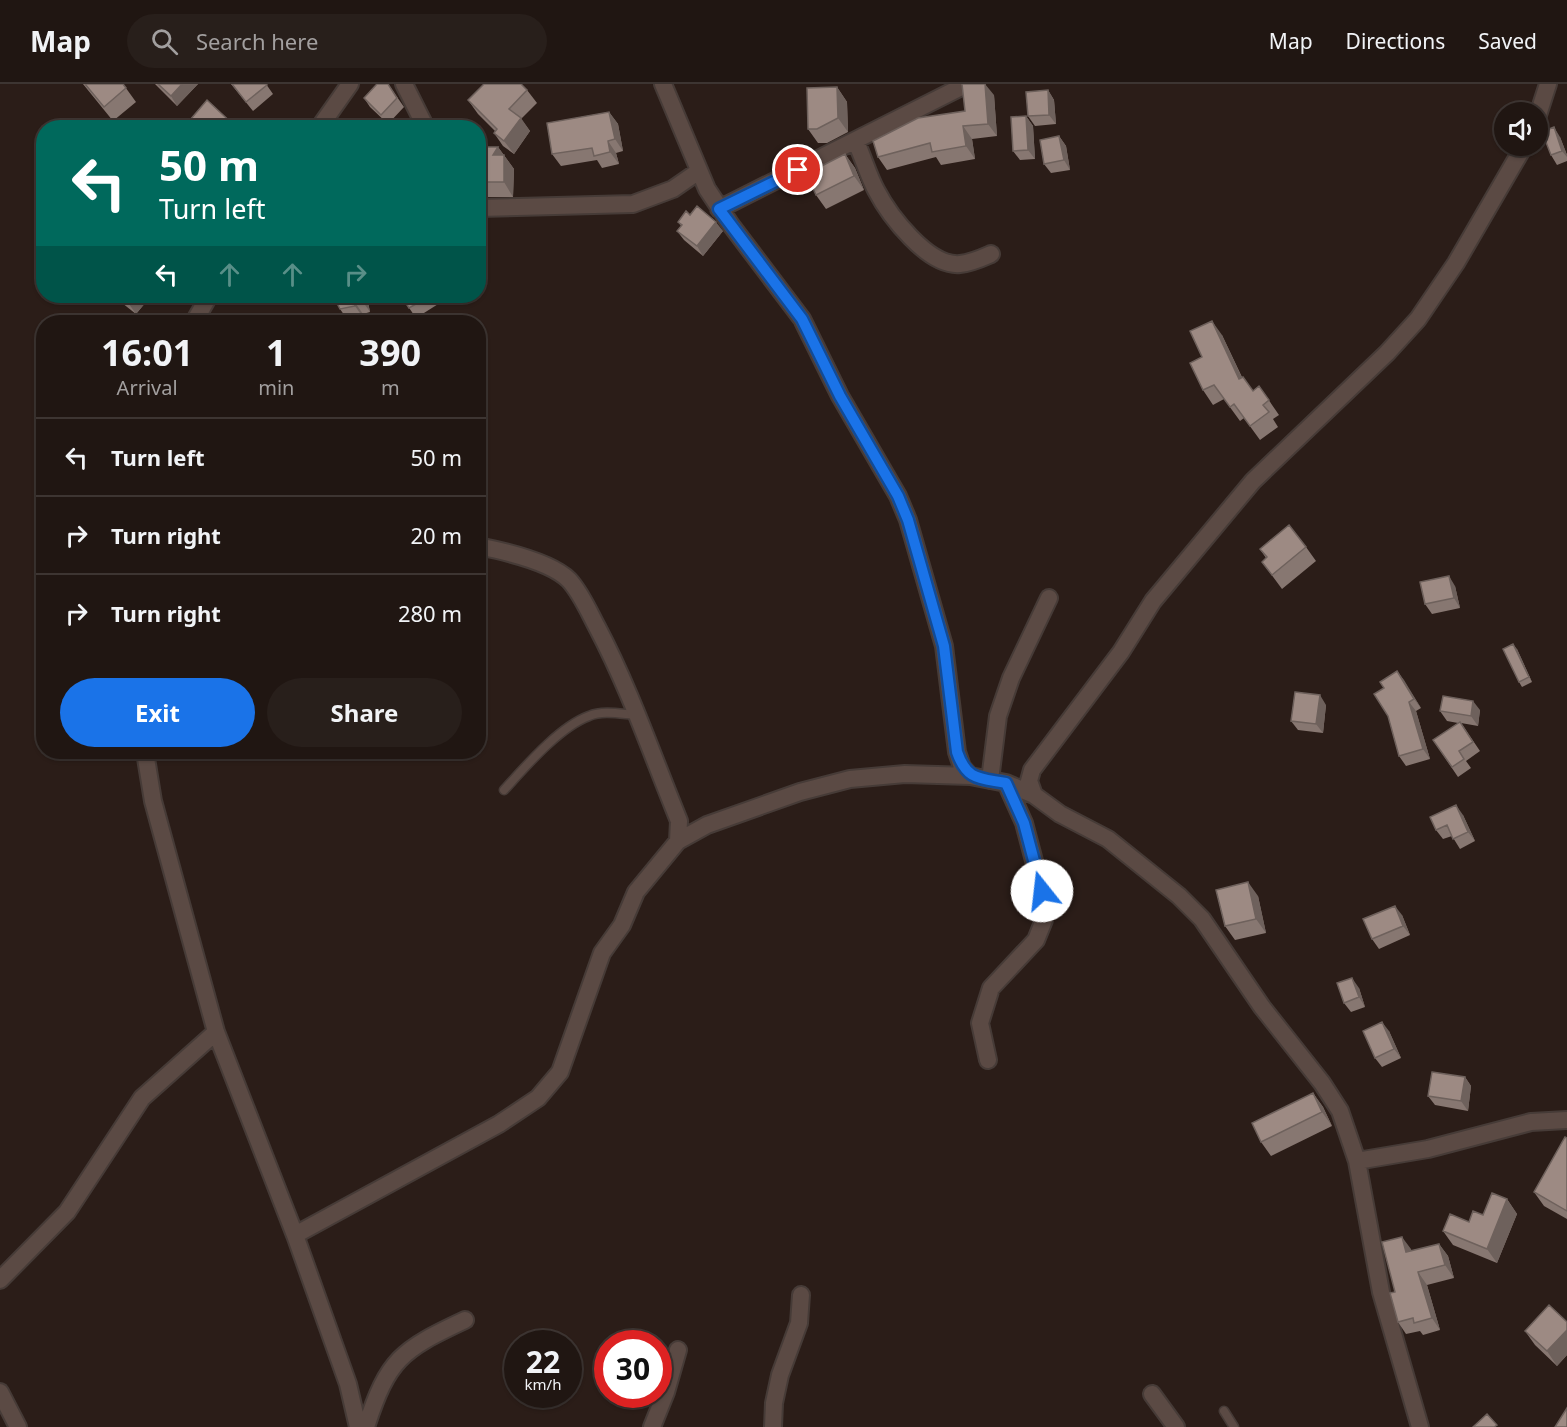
<!DOCTYPE html>
<html lang="en">
<head>
<meta charset="utf-8">
<style>
  :root { --surface:#201612; --page:#281f1b; --text:#f1f3f6; --muted:#a29f9f; --line:#3d3532; --accent:#1a73e8 }
  body { margin:0; font-family:"Noto Sans",sans-serif; background:var(--page); color:var(--text); height:100vh; display:flex; flex-direction:column; font-size:22px; white-space:nowrap }
  * { box-sizing:border-box; margin:0 }
  p { font-size:20px; color:var(--muted) }
  .icon { flex:none; width:33px; height:33px; fill:none; stroke:currentColor; stroke-width:2; stroke-linecap:round; stroke-linejoin:round }
  .map { position:relative; flex:1; overflow:hidden }
  .sheet { position:absolute; left:36px; top:231px; width:450px; height:444px; display:flex; flex-direction:column; background:var(--surface); border-radius:24px; box-shadow:0 2px 4px #0004,0 0 0 2px var(--line) }
  .sheet>* { flex:none }
  .banner { position:absolute; left:36px; top:36px; width:450px; height:183px; border-radius:24px; box-shadow:0 2px 4px #0004,0 0 0 2px var(--line); background:#00695c; color:#fff; overflow:hidden }
  .tools { position:absolute; left:1494px; top:18px; display:grid; gap:12px }
  .tools a { display:grid; place-items:center; width:54px; height:54px; border-radius:50%; background:var(--surface); box-shadow:0 2px 4px #0004,0 0 0 2px var(--line); font-size:30px }
  .speed { position:absolute; left:504px; top:1246px; display:flex; gap:12px; font-size:30px; font-weight:700; text-align:center }
  .speed>* { display:grid; place-content:center; width:78px; height:78px; border-radius:50%; background:var(--surface); box-shadow:0 2px 4px #0004,0 0 0 2px var(--line); line-height:1 }
  .speed small { font-size:15px; font-weight:400 }
  .speed .limit { border:9px solid #d22; background:#fff; color:#111 }
  .pin { position:absolute; display:grid; place-items:center; width:51px; height:51px; color:#fff; margin:-26px; border:3px solid #fff; border-radius:50%; box-shadow:0 2px 6px #0007 }
  .me { position:absolute; width:66px; margin:-33px; rotate:344deg; stroke-linejoin:round; filter:drop-shadow(0 0 4px #0008) }
  .turn { display:flex; align-items:center; gap:21px; height:126px; padding:0 24px; font-size:27px }
  .turn .icon { width:78px; height:78px; stroke-width:2.5 }
  .turn b { display:block; font-size:42px; line-height:51px }
  .lanes { display:flex; align-items:center; height:57px; padding:0 24px; background:#0003; justify-content:center; gap:30px; direction:ltr }
  .lanes .off { opacity:.35 }
  .eta { display:flex; justify-content:space-evenly; align-items:center; height:102px; text-align:center }
  .eta b { font-size:36px; font-weight:700; line-height:42px }
  .primary-button { display:flex; gap:12px; margin-top:auto; padding:12px 24px }
  .primary-button a { flex:1; height:69px; border-radius:36px; background:var(--accent); color:#fff; font-size:24px; font-weight:700; line-height:69px; text-align:center }
  .primary-button a+a { background:var(--page); color:var(--text) }
  ul { padding:0; list-style:none }
  li { display:flex; align-items:center; gap:18px; height:78px; padding:0 24px; border-top:2px solid var(--line) }
  li div { flex:1 }
  li b { display:block; font-size:22px }
  li em { font-style:normal }
  header { display:flex; align-items:center; gap:36px; box-sizing:border-box; height:84px; padding:0 30px; background:var(--surface); border-bottom:2px solid var(--line) }
  header strong { font-size:28px }
  nav { display:flex; gap:33px; margin-inline-start:auto; font-size:21px }
  .search { width:420px; height:54px; background:var(--page); display:flex; align-items:center; gap:15px; box-sizing:border-box; padding:0 21px; border-radius:33px; color:var(--muted); font-size:22px }
  .map>svg:first-child { display:block }
  .lines { fill:none; stroke-linecap:round; stroke-linejoin:round }
  .lane-casing { stroke:#463b37; stroke-width:11 }
  .street-casing { stroke:#463b37; stroke-width:20 }
  .lane { stroke:#5b4a44; stroke-width:8 }
  .street { stroke:#5b4a44; stroke-width:16 }
  .wall { fill:#877771 }
  .shaded-wall { fill:#6e615c }
  .building { fill:#9d8a83; stroke:#6e615c; stroke-width:1.5 }
  .route-casing { stroke:#114b97; stroke-width:15 }
  .route { stroke:#1a73e8; stroke-width:10 }
</style>
</head>
<body>
<header>
<strong>Map</strong>
<div class="search"><svg class="icon" aria-label="search" viewBox="0 0 24 24"><circle cx="10" cy="10" r="6"/><path d="M15 15l6 6"/></svg>Search here</div>
<nav><a>Map</a><a>Directions</a><a>Saved</a></nav>
</header>
<div class="map">
<svg width="1567" height="1343" viewBox="0 0 1567 1343">
  <rect width="100%" height="100%" fill="#2b1d18"/>
  <g class="lines">
    <!-- lane casing -->
    <g class="lane-casing">
      <path id="lane" d="M504,706C525,683 559,643 589,632C603,626 621,630 636,631
        M1224,1327L1234,1343"/>
    </g>
    <!-- street casing -->
    <g class="street-casing">
      <path id="street" d="M404,0L426,44
        M663,0L707,105L731,141L802,235L840,312L898,412L908,436L944,562L957,668L962,683L970,692
        M1538,31L1548,0
        M319,44L350,0
        M856,58C863,73 868,91 876,106C889,131 928,183 960,180C971,179 982,174 991,170
        M478,124L633,120L673,105L699,87
        M719,125L967,0
        M194,238L209,212
        M478,462C503,467 551,478 569,496C581,509 589,528 597,543C627,600 649,662 673,722L679,737L678,757
        M145,668L153,717L216,948L295,1151L348,1300L358,1343
        M990,696L998,632L1011,594L1049,514
        M1034,711L1029,697L1032,686L1121,568L1153,517L1253,397L1387,269L1418,235L1456,179L1524,62
        M988,976L980,939L991,904L1036,856L1044,836L1042,807L1024,739L1006,699
        M1357,1077L1428,1065L1531,1038L1567,1036
        M295,1151L499,1040L538,1014L560,988L602,869L622,841L636,808L678,757L707,741L800,708L850,695L905,690L970,692L1006,699L1034,711L1060,730L1108,755L1179,812L1202,835L1262,923L1322,999L1340,1027L1357,1077L1381,1208L1420,1343
        M0,1196L67,1128L142,1014L216,948
        M0,1308L18,1343
        M1152,1310L1176,1343
        M366,1343C388,1275 401,1266 465,1236
        M652,1343L666,1308L678,1266
        M773,1343L774,1319L780,1291L799,1239L801,1211"/>
    </g>
    <!-- lane -->
    <use href="#lane" class="lane"/>
    <!-- street -->
    <use href="#street" class="street"/>
  </g>
  <!-- wall -->
  <path class="wall" d="M83,0H123L136,18L113,37Z
    M155,0H198L177,22Z
    M231,0H266L273,10L253,27Z
    M388,0L404,23L388,40L370,23L364,14Z
    M837,3L847,18L848,48L827,59H818L808,45Z
    M527,6L537,19L521,35L530,47L514,70L503,62L494,49L495,47L478,30L468,16Z
    M1048,6L1054,16L1056,40L1035,42L1028,32Z
    M994,11L997,52L972,55L975,75L941,81L936,73L887,86L878,73Z
    M609,28L618,40L623,67L616,69L619,80L602,84L597,76L561,82L552,70Z
    M1026,32L1033,42L1035,75L1020,76L1013,67Z
    M1059,52L1066,62L1070,86L1051,89L1044,80Z
    M1560,53L1567,71V77L1557,81L1551,71Z
    M478,63H498L514,85L513,113H478Z
    M845,70L855,84L864,106L826,125L816,111Z
    M678,138L723,147L703,172L684,156L677,147L681,142Z
    M117,212H151L136,230L122,219Z
    M333,212H371L373,217L368,218L370,228L363,230L364,235L349,238L340,225Z
    M401,212H440L443,217L416,234Z
    M1222,251L1242,293L1253,307L1259,302L1279,331L1273,335L1278,343L1260,356L1244,334L1240,337L1224,315L1213,321L1203,306L1202,273Z
    M1306,463L1316,477L1282,505L1262,478L1266,474L1260,465Z
    M1455,502L1460,524L1432,530L1425,520Z
    M1517,565L1532,598L1522,603L1519,598Z
    M1397,587L1421,624L1416,627L1430,675L1406,682L1399,672L1384,604Z
    M1326,621L1323,649L1298,646L1291,637Z
    M1480,626L1478,642L1461,639L1480,667L1466,677L1471,684L1458,693L1433,656L1458,639L1447,637L1440,627Z
    M1463,731L1475,757L1460,765L1452,752L1443,755L1436,746Z
    M1258,812L1266,849L1235,856L1225,842Z
    M1402,831L1410,851L1379,865L1372,855Z
    M1359,904L1365,923L1351,928L1344,919Z
    M1389,947L1401,974L1382,983L1375,974Z
    M1465,993L1471,1002L1468,1027L1435,1021L1428,1012Z
    M1313,1009L1323,1023L1332,1042L1271,1072L1261,1058Z
    M1567,1054V1135L1544,1122L1534,1108Z
    M1507,1115L1517,1130L1497,1179L1453,1161L1443,1147L1469,1138Z
    M1439,1160L1448,1172L1454,1194L1427,1201L1440,1246L1423,1251L1420,1247L1406,1250L1398,1238L1395,1208L1411,1165V1167Z
    M1567,1238V1271L1557,1282L1535,1261L1525,1247Z"/>
  <!-- shaded-wall -->
  <path class="shaded-wall" d="M182,0H198L177,22L171,12Z
    M985,0L994,11L997,52L988,40Z
    M837,3L847,18L848,48L838,34Z
    M1048,6L1054,16L1056,40L1049,31Z
    M609,28L618,40L623,67L615,55Z
    M1026,32L1033,42L1035,75L1028,66Z
    M521,34L530,47L514,70L504,57Z
    M963,42L972,55L975,75L966,62Z
    M1554,43L1560,53L1567,71V73L1562,67Z
    M1059,52L1066,62L1070,86L1064,76Z
    M608,57L616,69L619,80L610,68Z
    M498,63L514,85L513,113L504,98L493,71Z
    M845,70L855,84L864,106L854,92Z
    M716,138L723,147L703,172L697,162Z
    M136,212H151L136,230L129,220Z
    M360,212H363L368,218L370,228L361,215Z
    M354,217L363,230L364,235L355,222Z
    M1212,237L1222,251L1249,309L1239,295Z
    M1449,492L1455,502L1460,524L1454,514Z
    M1513,560L1517,565L1532,598L1529,593Z
    M1397,587L1404,596L1421,624L1414,615Z
    M1320,611L1326,621L1323,649L1316,640Z
    M1473,617L1480,626L1478,642L1471,632Z
    M1409,618L1416,627L1430,675L1423,665Z
    M1456,721L1463,731L1475,757L1468,748Z
    M1248,798L1258,812L1266,849L1256,835Z
    M1395,822L1402,831L1410,851L1403,842Z
    M1352,894L1359,904L1365,923L1359,913Z
    M1382,938L1389,947L1401,974L1394,965Z
    M1465,993L1471,1002L1468,1027L1461,1017Z
    M1313,1009L1323,1023L1332,1042L1322,1028Z
    M1507,1115L1517,1130L1497,1179L1487,1165Z
    M1402,1153L1411,1165L1415,1181L1406,1168Z
    M1439,1160L1448,1172L1454,1194L1445,1181Z
    M1418,1188L1427,1201L1440,1246L1432,1234Z
    M1567,1246V1271L1557,1282L1547,1267Z"/>
  <!-- building -->
  <path class="building" d="M85,0H123L126,4L104,23Z
    M158,0H182L171,12Z
    M232,0H266L267,1L246,18Z
    M377,0H388L397,14L381,31L364,14Z
    M484,0H521L527,6L509,25L521,34L504,57L494,49L497,45L468,16Z
    M962,0H985L988,40L963,42L966,62L932,68L930,59L878,73L873,57L918,34L965,27Z
    M837,3L838,34L817,45H808L807,4Z
    M1048,6L1049,31L1028,32L1026,8Z
    M207,16L237,44H198L190,36Z
    M609,28L615,55L608,57L610,68L594,72L592,64L552,70L547,39Z
    M1026,32L1028,66L1013,67L1011,33Z
    M1554,43L1562,67L1551,71L1542,48Z
    M1059,52L1064,76L1044,80L1040,56Z
    M478,63H498L493,71H504V98H478Z
    M845,70L854,92L816,111L806,90Z
    M697,122L716,138L697,162L677,147L682,141L678,138L686,127L690,131Z
    M118,212H136L129,220Z
    M333,212H360L361,215L354,217L355,222L340,225Z
    M401,212H430L409,224Z
    M1212,237L1239,295L1243,293L1253,307L1259,302L1269,316L1263,321L1269,328L1250,342L1234,320L1230,323L1214,301L1203,306L1190,279L1202,273L1190,247Z
    M1289,441L1306,463L1272,491L1262,478L1267,473L1260,465Z
    M1449,492L1454,514L1425,520L1420,498Z
    M1513,560L1529,593L1519,598L1503,565Z
    M1397,587L1414,615L1409,618L1423,665L1399,672L1388,632L1374,610L1384,604L1380,598Z
    M1295,608L1320,611L1316,640L1291,637Z
    M1443,612L1473,617L1471,632L1440,627Z
    M1460,638L1473,658L1459,667L1464,675L1452,683L1433,656Z
    M1456,721L1468,748L1453,755L1447,741L1436,746L1430,733Z
    M1248,798L1256,835L1225,842L1216,806Z
    M1395,822L1403,842L1372,855L1363,835Z
    M1352,894L1359,913L1344,919L1337,899Z
    M1382,938L1394,965L1375,974L1363,947Z
    M1432,988L1465,993L1461,1017L1428,1012Z
    M1313,1009L1322,1028L1261,1058L1252,1039Z
    M1565,1053L1567,1054V1127L1534,1108Z
    M1492,1109L1507,1115L1487,1165L1443,1147L1450,1130L1469,1138L1473,1127L1483,1131Z
    M1402,1153L1406,1168L1439,1160L1445,1181L1418,1188L1432,1234L1414,1239L1413,1234L1398,1238L1390,1209L1395,1208L1382,1158Z
    M1549,1221L1567,1238V1246L1547,1267L1525,1247Z
    M1567,1324V1343H1555Z
    M1487,1330L1497,1341L1494,1343H1473Z"/>
  <g class="lines">
    <!-- route casing -->
    <g class="route-casing">
      <path id="route" d="M798,86L719,125L802,235L840,312L898,412L908,436L944,562L957,668C967,697 980,694 1006,699L1024,739L1042,807"/>
    </g>
    <!-- route -->
    <use href="#route" class="route"/>
  </g>
</svg>
<div class="tools">
<a><svg class="icon" aria-label="sound" viewBox="0 0 24 24"><path d="M4 9h4l5-4v14l-5-4H4zM17 9q2 3 0 6"/></svg></a>
</div>
<div class="speed"><div>22<small>km/h</small></div><div class="limit">30</div></div>
<div class="pin" style="left:798px;top:86px;background:#d93025"><svg class="icon" aria-label="arrive" viewBox="0 0 24 24"><path d="M6 21V4h12l-3 4 3 4H6"/></svg></div>
<svg class="me" style="left:1042px;top:807px" viewBox="-20 -20 40 40"><circle r="19" fill="#fff"/><path d="M0-13L10 11 0 6-10 11z" fill="#1a73e8"/></svg>
<div class="banner">
<div class="turn"><svg class="icon" aria-label="left" viewBox="0 0 24 24"><path d="M17 20v-9H6M10 6l-5 5 5 5"/></svg><div><b>50 m</b>Turn left</div></div>
<div class="lanes"><svg class="icon" aria-label="left" viewBox="0 0 24 24"><path d="M17 20v-9H6M10 6l-5 5 5 5"/></svg><svg class="icon off" aria-label="ahead" viewBox="0 0 24 24"><path d="M12 20V5M6 11l6-6 6 6"/></svg><svg class="icon off" aria-label="ahead" viewBox="0 0 24 24"><path d="M12 20V5M6 11l6-6 6 6"/></svg><svg class="icon off" aria-label="right" viewBox="0 0 24 24"><path d="M7 20v-9h11M14 6l5 5-5 5"/></svg></div>
</div>
<section class="sheet">
<div class="eta">
<div><b>16:01</b><p>Arrival</p></div>
<div><b>1</b><p>min</p></div>
<div><b>390</b><p>m</p></div>
</div>
<ul>
<li><svg class="icon" aria-label="left" viewBox="0 0 24 24"><path d="M17 20v-9H6M10 6l-5 5 5 5"/></svg><div><b>Turn left</b></div><em>50 m</em></li>
<li><svg class="icon" aria-label="right" viewBox="0 0 24 24"><path d="M7 20v-9h11M14 6l5 5-5 5"/></svg><div><b>Turn right</b></div><em>20 m</em></li>
<li><svg class="icon" aria-label="right" viewBox="0 0 24 24"><path d="M7 20v-9h11M14 6l5 5-5 5"/></svg><div><b>Turn right</b></div><em>280 m</em></li>
</ul>
<div class="primary-button"><a>Exit</a><a>Share</a></div>
</section>
</div>
</body>
</html>
